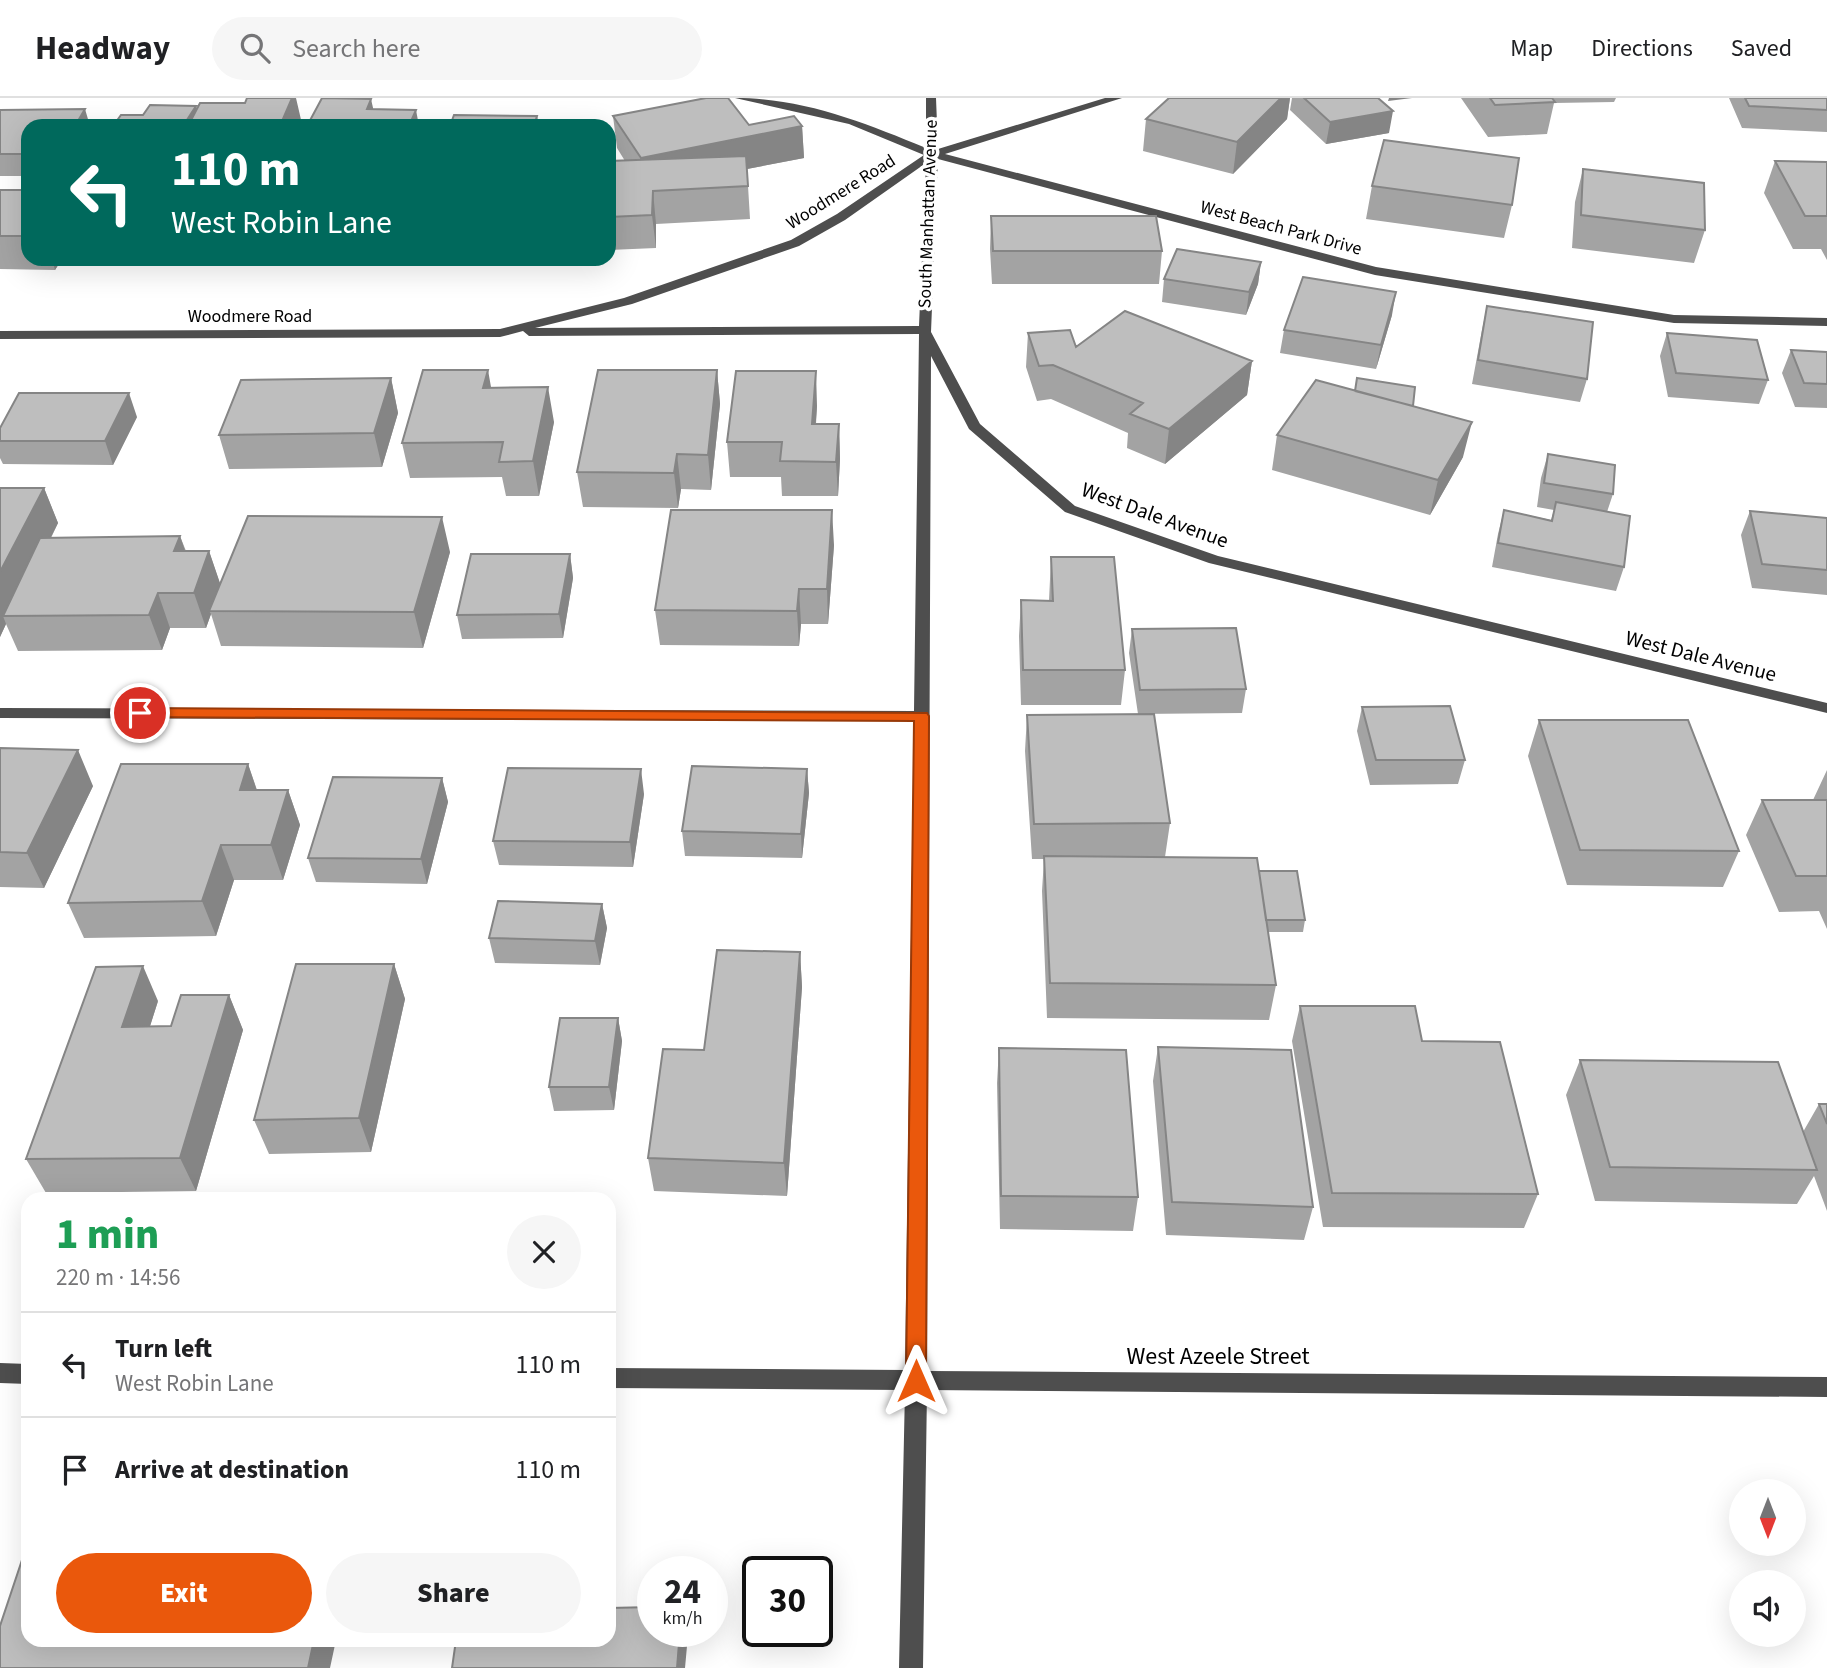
<!DOCTYPE html>
<html lang="en">
<head>
<meta charset="utf-8">
<style>
  :root { --surface:#fff; --page:#f6f6f6; --text:#202124; --muted:#757577; --line:#e0e0e0; --accent:#ea580c }
  body { margin:0; font-family:"Source Sans 3",sans-serif; background:var(--page); color:var(--text); height:100vh; display:flex; flex-direction:column; font-size:26px; white-space:nowrap }
  * { box-sizing:border-box; margin:0 }
  p { font-size:23px; color:var(--muted) }
  .icon { flex:none; width:38px; height:38px; fill:none; stroke:currentColor; stroke-width:2; stroke-linecap:round; stroke-linejoin:round }
  .map { position:relative; flex:1; overflow:hidden }
  .drawer { position:absolute; left:21px; top:1094px; width:595px; height:455px; display:flex; flex-direction:column; background:var(--surface); border-radius:21px; box-shadow:0 7px 28px #0002 }
  .drawer>* { flex:none }
  .hud { position:absolute; left:21px; top:21px; width:595px; height:147px; border-radius:21px; box-shadow:0 7px 28px #0002; background:#00695c; color:#fff; overflow:hidden }
  .needle { width:46px; rotate:180deg }
  .buttons { position:absolute; left:1729px; top:1381px; display:grid; gap:14px }
  .buttons a { display:grid; place-items:center; width:77px; height:77px; border-radius:50%; background:var(--surface); box-shadow:0 7px 28px #0002; font-size:35px }
  .speed { position:absolute; left:637px; top:1458px; display:flex; gap:14px; font-size:35px; font-weight:700; text-align:center }
  .speed>* { display:grid; place-content:center; width:91px; height:91px; border-radius:50%; background:var(--surface); box-shadow:0 7px 28px #0002; line-height:1 }
  .speed small { font-size:18px; font-weight:400 }
  .speed .limit { border:4px solid #111; border-radius:10px; background:#fff; color:#111 }
  .pin { position:absolute; display:grid; place-items:center; width:60px; height:60px; color:#fff; margin:-30px; border:4px solid #fff; border-radius:50%; box-shadow:0 2px 7px #0007 }
  .me { position:absolute; width:77px; margin:-38px; rotate:0deg; stroke-linejoin:round; filter:drop-shadow(0 0 5px #0008) }
  .turn { display:flex; align-items:center; gap:24px; height:147px; padding:0 35px; font-size:32px }
  .turn .icon { width:91px; height:91px; stroke-width:2.5 }
  .turn b { display:block; font-size:49px; line-height:60px }
  .round { display:grid; place-items:center; flex:none; width:74px; height:74px; border-radius:37px; background:var(--page) }
  .overview { display:flex; align-items:center; justify-content:space-between; height:119px; padding:0 35px }
  h1 { font-size:42px; font-weight:800; line-height:52px; color:#1e9e55 }
  .action { display:flex; gap:14px; margin-top:auto; padding:14px 35px }
  .action a { flex:1; height:80px; border-radius:42px; background:var(--accent); color:#fff; font-size:28px; font-weight:800; line-height:80px; text-align:center }
  .action a+a { background:var(--page); color:var(--text) }
  ul { padding:0; list-style:none }
  li { display:flex; align-items:center; gap:21px; height:105px; padding:0 35px; border-top:2px solid var(--line) }
  li div { flex:1 }
  li b { display:block; font-size:26px }
  li em { font-style:normal }
  header { display:flex; align-items:center; gap:42px; box-sizing:border-box; height:98px; padding:0 35px; background:var(--surface); border-bottom:2px solid var(--line) }
  header strong { font-size:33px }
  nav { display:flex; gap:38px; margin-inline-start:auto; font-size:24px }
  .search { width:490px; height:63px; background:var(--page); display:flex; align-items:center; gap:18px; box-sizing:border-box; padding:0 24px; border-radius:38px; color:var(--muted); font-size:26px }
  .map>svg:first-child { display:block }
  .lines { fill:none; stroke-linecap:round; stroke-linejoin:round }
  .minor { fill:#4e4e4e; fill-rule:evenodd }
  .wall { fill:#a3a3a3 }
  .shaded-wall { fill:#858585 }
  .building { fill:#bebebe; stroke:#858585; stroke-width:2 }
  .route { fill:#ea580c; stroke:#983908; stroke-width:2 }
  .labels { text-anchor:middle; dominant-baseline:central; stroke-width:7; stroke-linejoin:round; paint-order:stroke }
  .far-street-label { font-size:18px; fill:#000; stroke:#fff }
  .street-label { font-size:21px; fill:#000; stroke:#fff }
  .near-street-label { font-size:24px; fill:#000; stroke:#fff }
</style>
</head>
<body>
<header>
<strong>Headway</strong>
<div class="search"><svg class="icon" aria-label="search" viewBox="0 0 24 24"><circle cx="10" cy="10" r="6"/><path d="M15 15l6 6"/></svg>Search here</div>
<nav><a>Map</a><a>Directions</a><a>Saved</a></nav>
</header>
<div class="map">
<svg width="1827" height="1570" viewBox="0 0 1827 1570">
  <rect width="100%" height="100%" fill="#fff"/>
  <g class="lines">
    <!-- minor -->
    <path class="minor" d="M735,0C803,0 863,24 926,50V0H936L938,51L1105,0H1122L945,56L1376,169L1674,217L1827,220V228L1674,225L1375,177L938,61L931,234L980,326L1075,408L1218,458L1827,605V615L1209,465L1065,414L969,331L931,258L927,1273L1827,1279V1299L927,1292L923,1570H899L905,1292L609,1290V1270L905,1272L914,623L0,620V610L914,613L919,236L529,238L523,233L500,239L0,241V233L500,231L624,200L791,142L837,116L924,57L849,26ZM926,65L919,228L535,230L632,206L799,148L845,122Z
      M0,1265L28,1266V1286L0,1285Z"/>
  </g>
  <!-- wall -->
  <path class="wall" d="M1169,0H1290L1287,21L1233,76L1143,53L1146,21Z
    M1292,0H1378L1389,35L1326,46L1290,12Z
    M1461,0H1616L1614,4L1554,5L1547,36L1488,39Z
    M1729,0H1827V34L1742,30Z
    M196,8L197,12L302,26L301,28H28V78H0V12L90,28H113L143,17Z
    M613,18L749,27L802,28L804,60L747,71L750,121L656,126V150L609,152V63H625L617,50Z
    M1775,63L1827,64V162L1821,151H1793L1764,95Z
    M1583,71L1705,132L1694,165L1572,150L1575,104Z
    M1372,88L1512,107L1504,140L1366,121Z
    M0,92H28V161H62L55,172L0,171Z
    M991,118L1162,153L1159,186H992L990,151Z
    M116,161H219L218,162Z
    M292,161H395L394,163Z
    M421,161H525V162Z
    M1261,164L1258,186L1246,217L1162,204L1164,181Z
    M1487,208L1587,281L1580,304L1472,286L1482,232Z
    M1392,217L1376,271L1280,255L1284,232Z
    M1028,235L1076,249L1252,263L1247,297L1165,366L1127,350L1128,335L1051,301L1037,303L1026,269Z
    M1667,235L1768,282L1759,306L1668,299L1660,258Z
    M1791,252L1827,254V310L1795,309L1782,275Z
    M717,272L720,306L711,392L681,391L678,410L583,409L577,374Z
    M391,280L398,315L382,369L229,371L219,337Z
    M491,290L554,324L539,398H506L502,379L410,380L402,345Z
    M817,308L816,326H839L840,361L838,398H782L781,379H730L727,344Z
    M1413,308L1463,359L1430,417L1272,372L1277,337Z
    M137,319L113,367L3,366L0,360V330Z
    M1548,356L1613,396L1607,414L1624,469L1616,493L1492,469L1498,436L1504,412L1551,422L1554,412L1537,409L1541,380Z
    M0,390H44L58,425L51,440L180,438L186,453H209L220,486L450,454L423,550L221,548L211,516L206,530H170L162,552L18,553L6,526L0,539Z
    M1750,413L1827,420V497L1752,490L1741,437Z
    M834,447L828,526H801L799,548L660,547L655,512Z
    M570,456L573,480L563,540L462,541L457,517Z
    M1051,459L1125,572L1121,607H1021L1019,538L1021,502L1049,503Z
    M1132,531L1246,591L1242,615L1138,616L1129,555Z
    M1362,609L1465,662L1458,686L1370,687L1357,633Z
    M1027,617L1170,725L1165,759L1259,773L1305,822L1303,834H1268L1276,887L1269,922L1047,920L1042,793L1044,761H1032L1025,653Z
    M1539,622L1739,753L1723,789L1567,787L1528,658Z
    M0,650L93,688L44,790L0,789Z
    M248,666L257,692H288L300,727L283,782H234L216,838L84,840L68,805Z
    M807,671L809,695L802,760L685,758L682,733Z
    M1827,672V831L1819,813L1779,814L1746,737L1762,702H1813Z
    M442,680L448,704L427,786L316,784L308,760Z
    M644,696L633,769L499,767L493,743Z
    M602,806L607,830L600,867L495,865L489,840Z
    M800,854L802,889L787,1098L654,1093L648,1060Z
    M394,866L405,901L371,1054L269,1056L254,1022Z
    M229,897L243,932L196,1093L46,1095L26,1061L158,903L150,928H171Z
    M1300,908L1422,943L1538,1096L1524,1130L1323,1129L1292,943Z
    M618,920L622,943L614,1012L554,1013L549,989Z
    M1158,949L1313,1109L1304,1142L1166,1137L1153,983Z
    M999,950L1138,1099L1133,1133L1000,1131L997,985Z
    M1580,962L1803,1034L1819,1006H1827V1113L1814,1078L1797,1106L1595,1103L1566,997Z"/>
  <!-- shaded-wall -->
  <path class="shaded-wall" d="M292,0H296L302,26L301,28H280Z
    M1281,0H1290L1287,21L1233,76L1237,44Z
    M1389,0H1412L1388,3Z
    M371,1L376,23L367,11Z
    M196,8L201,28H183Z
    M85,11L90,28H75Z
    M416,12L419,28H409Z
    M1393,13L1389,35L1326,46L1330,24Z
    M537,18L539,28H534Z
    M802,28L804,60L747,71L750,121L747,71L645,92L641,60Z
    M653,93L656,126V150L652,117Z
    M52,161H62L55,172Z
    M1261,164L1258,186L1246,217L1249,194Z
    M1396,194L1392,217L1376,271L1381,247Z
    M1252,263L1247,297L1165,366L1169,331Z
    M488,272L494,306L483,290Z
    M717,272L720,306L711,392L708,357Z
    M816,273L817,308L813,361L812,326Z
    M391,280L398,315L382,369L374,335Z
    M548,289L554,324L539,398L533,363Z
    M129,295L137,319L113,367L105,343Z
    M1472,324L1463,359L1430,417L1438,382Z
    M839,326L840,361L838,398L836,364Z
    M677,356L681,391L678,410L674,375Z
    M44,390L58,425L11,518H3L6,526L0,539V474Z
    M832,412L834,447L828,526L827,491Z
    M442,419L450,454L423,550L414,514Z
    M180,438L192,473L174,453Z
    M209,453L221,488L209,513L211,516L206,530L194,495Z
    M570,456L573,480L563,540L559,516Z
    M799,491L801,526L799,548L797,513Z
    M158,495L170,530L162,552L149,517Z
    M78,652L93,688L44,790L27,755Z
    M248,666L260,702L240,692Z
    M641,671L644,696L633,769L630,744Z
    M807,671L809,695L802,760L801,736Z
    M442,680L448,704L427,786L421,761Z
    M288,692L300,727L283,782L271,747Z
    M221,747L234,782L216,838L202,803Z
    M602,806L607,830L600,867L595,843Z
    M800,854L802,889L787,1098L784,1065Z
    M394,866L405,901L371,1054L359,1020Z
    M143,868L158,903L139,963L122,929Z
    M229,897L243,932L196,1093L180,1060Z
    M618,920L622,943L614,1012L609,989Z
    M680,1533H687L688,1537L685,1570H677Z
    M314,1542H336L330,1570H308Z"/>
  <!-- building -->
  <path class="building" d="M247,0H292L280,28H188L200,5H245Z
    M322,0L371,1L367,11L416,12L409,28H307Z
    M706,0H728L749,27L794,18L802,28L641,60L613,18Z
    M1169,0H1281L1237,44L1146,21Z
    M1304,0H1378L1393,13L1330,24Z
    M1490,0H1552L1555,4L1495,7Z
    M1745,0H1827V12L1749,8Z
    M150,7L196,8L183,28H90V27L113,28L121,17H143Z
    M85,11L75,28H28V56H0V12Z
    M454,17L537,18L534,28H450Z
    M1384,42L1519,60L1512,107L1372,88Z
    M746,58L748,88L653,93L652,117L609,119V63Z
    M1775,63L1827,64V118H1805Z
    M1583,71L1704,85L1705,132L1581,117Z
    M0,92H28V138H0Z
    M991,118H1156L1162,153H993Z
    M1177,151L1261,164L1249,194L1164,181Z
    M1303,179L1396,194L1381,247L1284,232Z
    M1487,208L1593,224L1587,281L1478,262Z
    M1125,213L1252,263L1169,331L1130,316L1143,305L1053,267L1039,268L1028,235L1070,232L1076,249Z
    M1667,235L1757,242L1768,282L1676,275Z
    M1791,252L1827,254V286L1804,285Z
    M423,272H488L483,290L548,289L533,363L499,364L503,344L402,345Z
    M598,272H717L708,357L677,356L674,375L577,374Z
    M736,273H816L812,326H839L836,364L780,363L782,344H727Z
    M391,280L374,335L219,337L241,282Z
    M1357,280L1415,289L1413,308L1355,293Z
    M1316,282L1472,324L1438,382L1277,337Z
    M19,295H129L105,343H0V330Z
    M1548,356L1615,367L1613,396L1544,385Z
    M0,390H44L0,474Z
    M1556,404L1630,418L1624,469L1498,445L1504,412L1552,423Z
    M671,412H832L827,491H799L797,513L655,512Z
    M1750,413L1827,420V472L1762,466Z
    M248,418L442,419L414,514L209,513Z
    M180,438L174,453H209L194,495H158L149,517L3,518L40,440Z
    M471,456H570L559,516L457,517Z
    M1051,459H1114L1125,572H1023L1021,502L1053,503Z
    M1236,530L1246,591L1140,592L1132,531Z
    M1450,608L1465,662H1376L1362,609Z
    M1154,616L1170,725L1034,726L1027,617Z
    M1539,622H1688L1739,753L1580,752Z
    M0,650L78,652L27,755L0,754Z
    M121,666H248L240,692H288L271,747H221L202,803L68,805Z
    M692,668L807,671L801,736L682,733Z
    M508,670L641,671L630,744L493,743Z
    M333,679L442,680L421,761L308,760Z
    M1762,702H1827V778H1796Z
    M1044,758L1257,760L1276,887L1050,885Z
    M1259,773H1297L1305,822H1266Z
    M498,803L602,806L595,843L489,840Z
    M717,852L800,854L784,1065L648,1060L663,951L704,952Z
    M296,866H394L359,1020L254,1022Z
    M143,868L122,929L171,928L181,897H229L180,1060L26,1061L96,869Z
    M1300,908H1415L1422,943L1500,944L1538,1096L1332,1095Z
    M560,920H618L609,989H549Z
    M1158,949L1291,952L1313,1109L1172,1104Z
    M999,950L1126,952L1138,1099L1001,1098Z
    M1580,962L1778,964L1817,1072L1610,1069Z
    M1819,1006H1827V1026Z
    M28,1444V1542H314L308,1570H0V1528Z
    M653,1509V1533H680L677,1570H452L456,1542H609V1510Z"/>
  <!-- route -->
  <path class="route" d="M140,610L927,615L929,618L926,1283L923,1289L916,1291L909,1289L906,1283L914,623L134,619L132,615Z"/>
  <g class="labels">
    <!-- far-street labels -->
    <g class="far-street-label">
      <text transform="translate(841 94) rotate(-32)">Woodmere Road</text>
      <text transform="translate(928 116) rotate(-88)">South Manhattan Avenue</text>
      <text transform="translate(1281 130) rotate(15)">West Beach Park Drive</text>
      <text x="250" y="218">Woodmere Road</text>
    </g>
    <!-- street labels -->
    <g class="street-label">
      <text transform="translate(1155 417) rotate(20)">West Dale Avenue</text>
      <text transform="translate(1701 558) rotate(14)">West Dale Avenue</text>
    </g>
    <!-- near-street labels -->
    <g class="near-street-label">
      <text x="1218" y="1258">West Azeele Street</text>
    </g>
  </g>
</svg>
<div class="buttons">
<a><svg class="needle" viewBox="-14 -14 28 28"><path d="M0-13l5 13h-10z" fill="#e53935"/><path d="M0 13l5-13h-10z" fill="#757577"/></svg></a>
<a><svg class="icon" aria-label="sound" viewBox="0 0 24 24"><path d="M4 9h4l5-4v14l-5-4H4zM17 9q2 3 0 6"/></svg></a>
</div>
<div class="speed"><div>24<small>km/h</small></div><div class="limit">30</div></div>
<div class="pin" style="left:140px;top:615px;background:#d93025"><svg class="icon" aria-label="arrive" viewBox="0 0 24 24"><path d="M6 21V4h12l-3 4 3 4H6"/></svg></div>
<svg class="me" style="left:916px;top:1283px" viewBox="-20 -20 40 40"><path d="M0-17L14 15 0 8-14 15z" fill="#ea580c" stroke="#fff" stroke-width="4"/></svg>
<div class="hud">
<div class="turn"><svg class="icon" aria-label="left" viewBox="0 0 24 24"><path d="M17 20v-9H6M10 6l-5 5 5 5"/></svg><div><b>110 m</b>West Robin Lane</div></div>
</div>
<section class="drawer">
<div class="overview"><div><h1>1 min</h1><p>220 m · 14:56</p></div><a class="round"><svg class="icon" aria-label="close" viewBox="0 0 24 24"><path d="M6 6l12 12M18 6L6 18"/></svg></a></div>
<ul>
<li><svg class="icon" aria-label="left" viewBox="0 0 24 24"><path d="M17 20v-9H6M10 6l-5 5 5 5"/></svg><div><b>Turn left</b><p>West Robin Lane</p></div><em>110 m</em></li>
<li><svg class="icon" aria-label="arrive" viewBox="0 0 24 24"><path d="M6 21V4h12l-3 4 3 4H6"/></svg><div><b>Arrive at destination</b></div><em>110 m</em></li>
</ul>
<div class="action"><a>Exit</a><a>Share</a></div>
</section>
</div>
</body>
</html>
